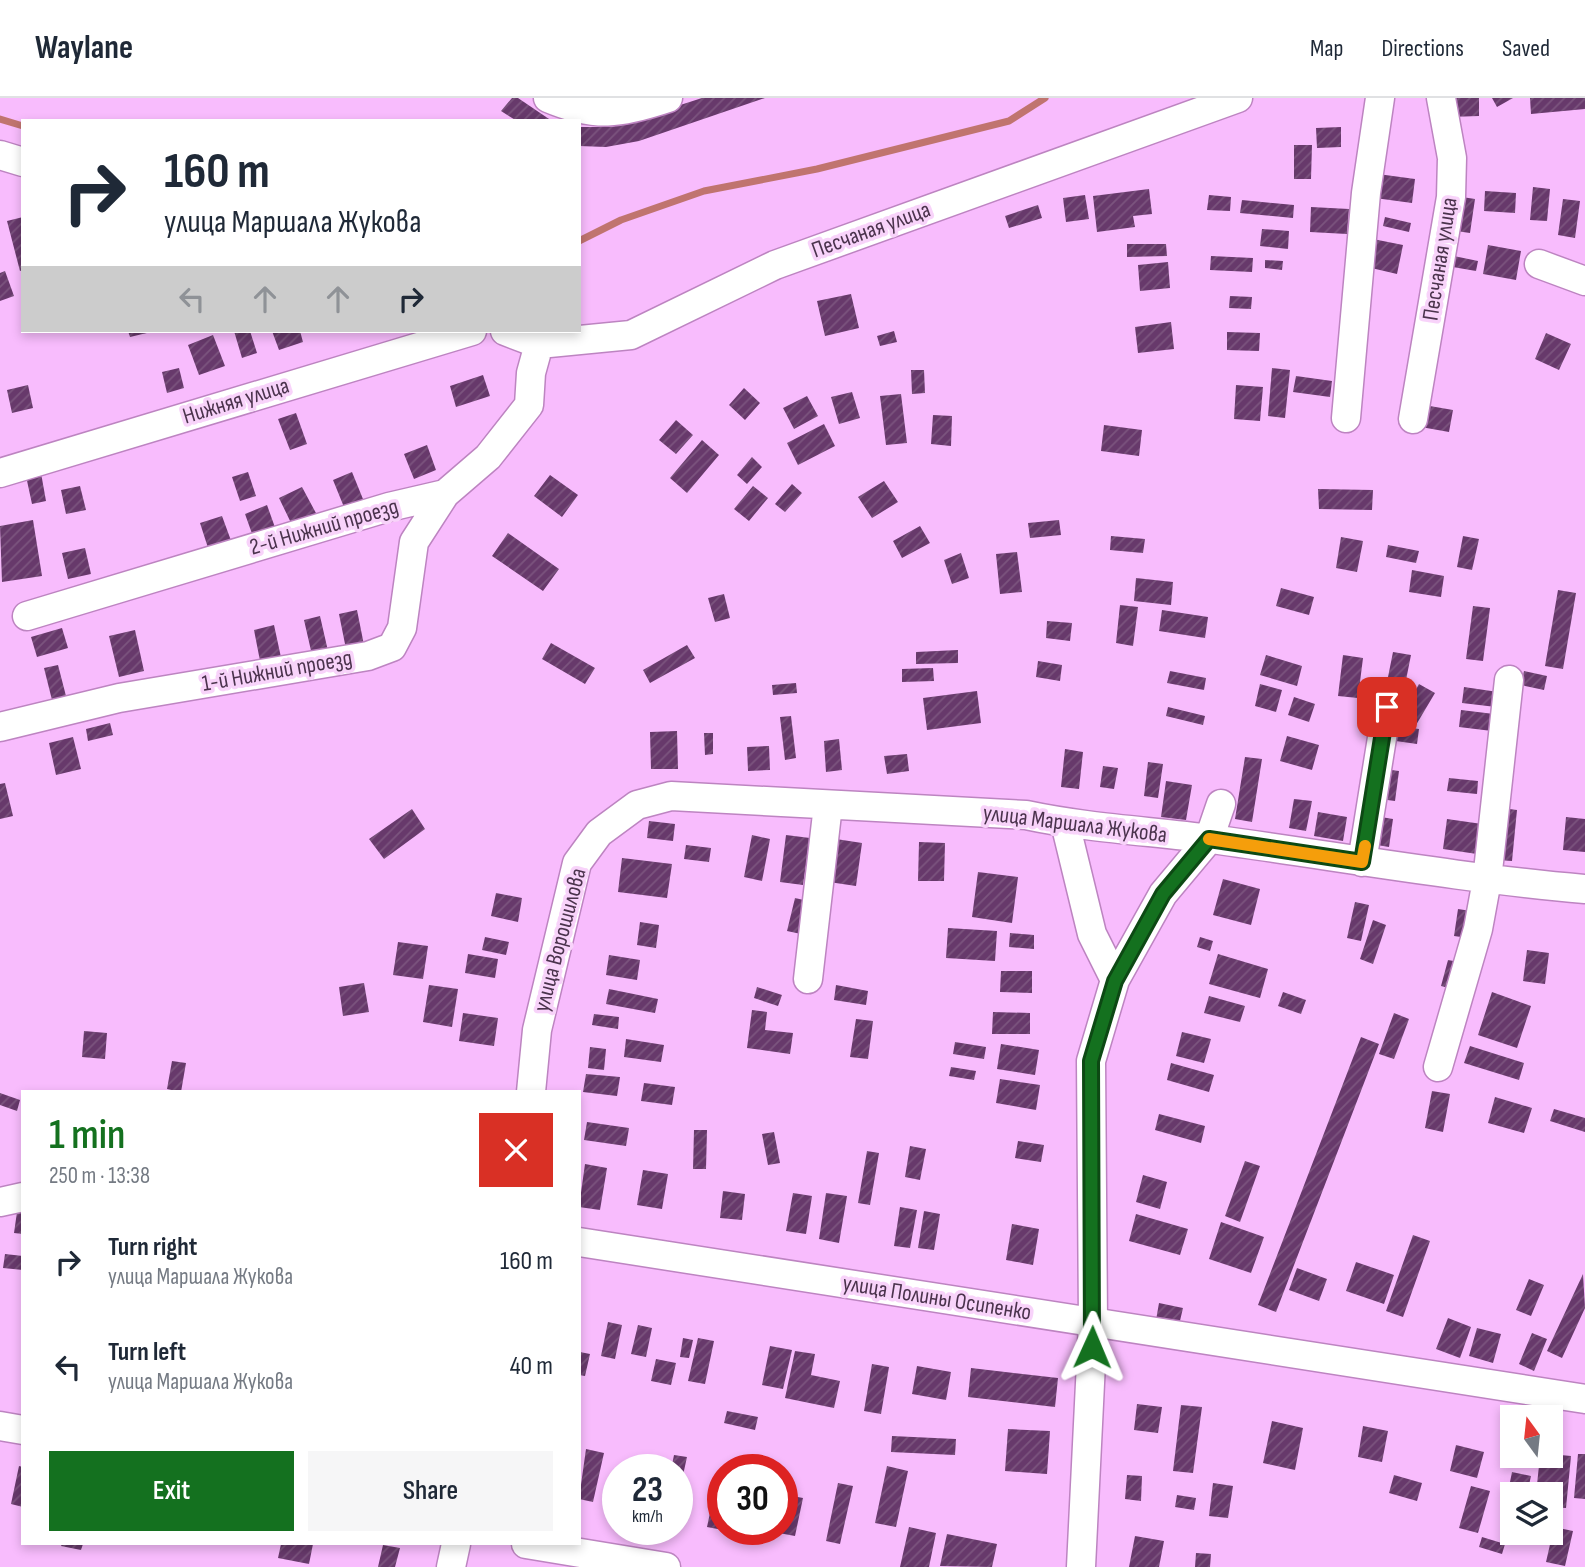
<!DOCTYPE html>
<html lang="en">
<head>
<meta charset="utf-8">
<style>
  :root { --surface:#fff; --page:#f6f6f7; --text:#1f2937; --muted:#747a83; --line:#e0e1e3; --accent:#14711f }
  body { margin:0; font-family:"Sofia Sans Condensed",sans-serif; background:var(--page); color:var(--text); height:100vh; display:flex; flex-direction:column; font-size:26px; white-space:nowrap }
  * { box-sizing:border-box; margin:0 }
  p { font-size:23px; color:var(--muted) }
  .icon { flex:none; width:38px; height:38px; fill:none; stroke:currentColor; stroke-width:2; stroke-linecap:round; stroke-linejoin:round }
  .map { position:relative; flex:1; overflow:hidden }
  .drawer { position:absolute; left:21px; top:992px; width:560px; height:455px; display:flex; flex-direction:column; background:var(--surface); border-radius:0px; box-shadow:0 4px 10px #0003 }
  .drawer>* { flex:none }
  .top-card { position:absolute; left:21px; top:21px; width:560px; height:214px; border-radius:0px; box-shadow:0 4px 10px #0003; background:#fff; color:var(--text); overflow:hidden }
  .needle { width:46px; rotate:345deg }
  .tools { position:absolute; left:1500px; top:1307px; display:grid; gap:14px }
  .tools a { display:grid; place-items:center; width:63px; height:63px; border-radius:0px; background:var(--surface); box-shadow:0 4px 10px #0003; font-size:35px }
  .speed { position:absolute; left:602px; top:1356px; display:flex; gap:14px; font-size:35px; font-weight:700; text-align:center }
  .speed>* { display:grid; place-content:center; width:91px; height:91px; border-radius:50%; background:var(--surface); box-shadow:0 4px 10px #0003; line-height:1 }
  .speed small { font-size:18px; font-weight:400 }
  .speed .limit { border:10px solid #d22; background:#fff; color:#111 }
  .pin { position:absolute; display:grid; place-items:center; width:60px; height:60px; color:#fff; margin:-30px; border-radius:14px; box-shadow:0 4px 10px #0006 }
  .me { position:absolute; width:77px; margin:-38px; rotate:1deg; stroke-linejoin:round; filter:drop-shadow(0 0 5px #0008) }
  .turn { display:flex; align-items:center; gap:24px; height:147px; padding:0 28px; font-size:32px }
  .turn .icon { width:91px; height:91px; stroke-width:2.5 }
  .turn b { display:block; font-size:49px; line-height:60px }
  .lanes { display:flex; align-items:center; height:66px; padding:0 28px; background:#0003; justify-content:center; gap:35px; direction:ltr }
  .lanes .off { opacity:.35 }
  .round { display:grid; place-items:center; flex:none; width:74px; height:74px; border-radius:0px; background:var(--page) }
  .headline { display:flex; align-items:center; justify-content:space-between; height:119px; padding:0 28px }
  h1 { font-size:42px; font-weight:600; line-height:52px; color:var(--accent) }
  .button { display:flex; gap:14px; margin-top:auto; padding:14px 28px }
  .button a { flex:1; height:80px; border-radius:0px; background:var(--accent); color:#fff; font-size:28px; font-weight:600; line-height:80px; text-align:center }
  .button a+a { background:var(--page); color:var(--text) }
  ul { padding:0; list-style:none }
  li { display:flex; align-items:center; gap:21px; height:105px; padding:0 28px }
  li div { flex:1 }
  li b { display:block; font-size:26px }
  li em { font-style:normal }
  header { display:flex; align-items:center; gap:42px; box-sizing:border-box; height:98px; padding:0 35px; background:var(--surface); border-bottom:2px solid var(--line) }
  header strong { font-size:33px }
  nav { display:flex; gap:38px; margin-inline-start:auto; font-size:24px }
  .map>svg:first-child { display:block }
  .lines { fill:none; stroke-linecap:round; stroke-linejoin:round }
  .stream { stroke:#c0746f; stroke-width:7 }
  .building { fill:url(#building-hatch) }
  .minor-casing { stroke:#bd84c1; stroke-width:31 }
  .minor { stroke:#fff; stroke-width:28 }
  .route-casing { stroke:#0d4914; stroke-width:18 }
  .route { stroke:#14711f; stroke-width:12 }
  .slow { stroke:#f59e0b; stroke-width:12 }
  .labels { text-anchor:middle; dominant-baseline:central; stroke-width:7; stroke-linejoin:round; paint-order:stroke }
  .street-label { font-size:23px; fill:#4b334d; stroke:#f8d3fa }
</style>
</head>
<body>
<header>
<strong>Waylane</strong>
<nav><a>Map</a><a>Directions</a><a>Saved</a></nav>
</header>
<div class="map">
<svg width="1585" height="1469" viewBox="0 0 1585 1469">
  <defs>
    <pattern id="building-hatch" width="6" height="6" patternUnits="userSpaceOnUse" patternTransform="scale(1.75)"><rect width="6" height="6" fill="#67396b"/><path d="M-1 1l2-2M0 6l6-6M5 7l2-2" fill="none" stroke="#7b547e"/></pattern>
  </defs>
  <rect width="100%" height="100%" fill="#f8bcfd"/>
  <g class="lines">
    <!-- stream -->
    <path class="stream" d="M0,21L23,28
      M579,143L621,122L704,93L817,71L1009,23L1045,0"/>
  </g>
  <!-- building -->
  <path class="building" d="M512,0H518L552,23H517L501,13Z
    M702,0H765L639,43L606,49L579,48V29H612Z
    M1449,0H1479V18L1450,19Z
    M1492,0H1513L1497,9Z
    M1530,0H1585V11L1531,16Z
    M1341,29V49L1317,50L1316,30Z
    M1294,47H1312L1311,81H1294Z
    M1378,76L1415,81L1412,105L1375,100Z
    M1533,89L1550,91L1547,123L1530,122Z
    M1149,91L1152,116L1133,118L1135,129L1097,134L1093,98Z
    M1485,93L1516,95L1515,115L1484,113Z
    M1085,97L1089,121L1066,124L1063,100Z
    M1209,97L1231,99L1230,113L1207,112Z
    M1462,99L1475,101L1470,135L1456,133Z
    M1563,101L1580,103L1575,140L1558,137Z
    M1242,102L1294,107L1293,120L1240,115Z
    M1038,107L1042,120L1009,130L1005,118Z
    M1311,109L1349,111L1347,136L1310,134Z
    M23,119V172L20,173L7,123Z
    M1385,119L1411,125L1409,134L1383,128Z
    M1262,131L1289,133L1288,151L1260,148Z
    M1373,141L1403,147L1397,176L1367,169Z
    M1127,146H1166L1167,158L1127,159Z
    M1488,147L1521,153L1516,182L1483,176Z
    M1449,157L1478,163L1476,173L1447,168Z
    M1211,158L1253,160L1252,174L1210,172Z
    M1265,162L1283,163L1282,172L1265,170Z
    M1168,164L1170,190L1140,193L1138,167Z
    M5,173L14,198L0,203V175Z
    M851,196L859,230L825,238L817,203Z
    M1230,198L1252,199L1251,211L1229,210Z
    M1171,224L1174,251L1138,255L1135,229Z
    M128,233H151V234L130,239Z
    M234,233H250L257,255L242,260Z
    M272,233H300L303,244L279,252Z
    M894,233L897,244L880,248L877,238Z
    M1227,234L1260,235L1259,253L1227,252Z
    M1546,235L1571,246L1559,272L1535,261Z
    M213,237L225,268L199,277L188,247Z
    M179,270L184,290L167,295L162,274Z
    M1272,270L1290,272L1285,320L1268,318Z
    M911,272H924L925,295L912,296Z
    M483,277L490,298L456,309L450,288Z
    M1296,278L1332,283L1330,299L1293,294Z
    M28,287L33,310L12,315L7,292Z
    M1236,287L1263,289L1260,323L1234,321Z
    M744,290L760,305L745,322L729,307Z
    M852,294L860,320L839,326L831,299Z
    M901,296L907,345L886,347L880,298Z
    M807,298L818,318L794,331L783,310Z
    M1424,307L1453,312L1449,334L1421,329Z
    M296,315L307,346L290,352L278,321Z
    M933,317L952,318L951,348L931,346Z
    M676,322L693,337L676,356L659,342Z
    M824,326L835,348L798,367L787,345Z
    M1104,327L1142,332L1139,358L1101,353Z
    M702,342L719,357L687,395L670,380Z
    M427,347L436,372L414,381L404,356Z
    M752,359L762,369L747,386L737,377Z
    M248,374L256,398L240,403L232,379Z
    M352,374L365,406L346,414L333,382Z
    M41,375L46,403L32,406L26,378Z
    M550,377L578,397L562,419L534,398Z
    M884,383L898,404L872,420L858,399Z
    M792,386L802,395L785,414L775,406Z
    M80,388L86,412L66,416L61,392Z
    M753,388L768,400L749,423L734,411Z
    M302,389L317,417L293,429L279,400Z
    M1318,391L1373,392L1372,412L1319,411Z
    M267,407L277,435L255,444L245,416Z
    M222,418L233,448L210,456L200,425Z
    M33,422L42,478L2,484L0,428Z
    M1059,422L1061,437L1030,440L1028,425Z
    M920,428L930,445L902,460L893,443Z
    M508,435L559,471L543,493L492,458Z
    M1111,438L1145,441L1143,455L1110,452Z
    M1463,438L1479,441L1472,472L1457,469Z
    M1341,439L1363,443L1357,474L1336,470Z
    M1388,447L1419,453L1416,465L1386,459Z
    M85,450L91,476L68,481L62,455Z
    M1017,454L1022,494L1000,496L996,456Z
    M961,455L969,480L952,486L944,462Z
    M1412,472L1444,478L1441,499L1409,494Z
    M1136,480L1173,484L1171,507L1134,503Z
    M1281,490L1314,499L1309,517L1276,508Z
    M1558,492L1576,495L1563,571L1545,568Z
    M724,496L730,520L715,524L708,500Z
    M1120,507L1138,509L1133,548L1116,545Z
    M1473,508L1490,510L1483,563L1466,561Z
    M357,512L364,547L346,551L339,516Z
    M1162,512L1208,519L1205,540L1159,533Z
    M320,518L328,553L312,557L304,522Z
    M1047,523L1072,525L1070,543L1046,540Z
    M274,527L282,564L261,568L254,532Z
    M62,530L68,550L37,559L31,539Z
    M135,532L144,573L119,579L109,538Z
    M551,545L595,570L585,586L542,561Z
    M687,547L695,560L650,585L643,572Z
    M958,552V565L916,566V554Z
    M1393,554L1411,557L1406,582L1388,579Z
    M1266,557L1302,568L1297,588L1260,577Z
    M1343,557L1363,560L1358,600L1338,598Z
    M1038,563L1062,567L1060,583L1036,579Z
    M58,567L66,598L52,602L44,570Z
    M933,570L934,583L902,584V571Z
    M1170,573L1206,580L1204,592L1167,585Z
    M1524,573L1547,578L1544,592L1521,587Z
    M796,585L797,595L773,597L772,587Z
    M1260,586L1282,592L1276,614L1255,608Z
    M1419,586L1435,595L1416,627L1401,618Z
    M1464,589L1498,594L1496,609L1462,605Z
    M977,593L981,625L927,632L923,600Z
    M1294,599L1315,606L1309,624L1288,617Z
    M1168,609L1205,618L1203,627L1166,618Z
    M1461,612L1494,616L1492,633L1459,629Z
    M791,618L796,660L785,662L780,619Z
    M110,625L113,637L88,643L86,631Z
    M1391,627L1419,631L1417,646L1389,642Z
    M677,633L678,671H651L650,634Z
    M704,635H713V656L705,657Z
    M1287,638L1319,647L1312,672L1280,663Z
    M73,639L81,671L56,677L49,645Z
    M839,641L842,672L826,674L824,643Z
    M769,648L770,672L748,673L747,649Z
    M1065,651L1083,654L1079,691L1061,689Z
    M907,656L909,673L887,676L884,658Z
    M1245,659L1262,661L1252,724L1235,721Z
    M1148,664L1163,666L1158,700L1144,698Z
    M1103,668L1118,670L1114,691L1100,689Z
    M1384,671L1399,673L1395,703L1380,701Z
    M1449,680L1478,683L1477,696L1447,693Z
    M1166,683L1192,687L1186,722L1161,719Z
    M5,685L13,718L0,721V686Z
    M1294,701L1312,703L1306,733L1289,730Z
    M1502,710L1517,712L1512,763L1496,762Z
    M412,711L425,731L384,761L369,741Z
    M1318,714L1347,719L1343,743L1314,738Z
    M1375,718L1393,721L1389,749L1371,746Z
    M1566,719L1585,721V754L1563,752Z
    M1447,721L1482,726L1477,756L1443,751Z
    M649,723L675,726L673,743L647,740Z
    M752,737L770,741L762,783L744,779Z
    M786,737L810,740L803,787L780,784Z
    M836,741L862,745L856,788L829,784Z
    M919,744L945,745L944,783H918Z
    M686,747L711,750L709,764L684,761Z
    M622,760L672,766L667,800L618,794Z
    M978,774L1018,779L1012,825L972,819Z
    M1223,781L1260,791L1251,827L1213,817Z
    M496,795L522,800L518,824L491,818Z
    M795,800L808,803L801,836L787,833Z
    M1355,804L1369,807L1361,843L1347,840Z
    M1458,811L1471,813L1468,840L1454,838Z
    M1373,822L1386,827L1373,866L1360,861Z
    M640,824L659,827L656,850L637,847Z
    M948,830L997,833L995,863L946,860Z
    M1010,835L1034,837V851L1009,849Z
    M485,839L509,844L506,857L482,852Z
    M1200,839L1213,843L1210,853L1197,849Z
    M398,844L428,848L423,881L393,877Z
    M1527,852L1549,855L1545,886L1523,883Z
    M468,856L498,861L495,880L465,875Z
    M1218,856L1268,871L1260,900L1209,886Z
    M609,857L640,862L637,882L606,877Z
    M1448,862L1459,864L1452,891L1441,888Z
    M1001,873H1032V895L1000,894Z
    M364,885L369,914L343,918L339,889Z
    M429,887L458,891L452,929L423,924Z
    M836,887L868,893L866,907L834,902Z
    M757,889L782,897L778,908L754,900Z
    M609,891L658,901L655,915L606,906Z
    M1283,894L1306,902L1301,916L1278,908Z
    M1492,894L1531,908L1517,950L1478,937Z
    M1209,898L1245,908L1240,924L1204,915Z
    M752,912L767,914L765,932L793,935L790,956L747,950Z
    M993,914L1030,915V936H992Z
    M463,915L498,920L494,948L459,943Z
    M1394,915L1409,921L1394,961L1379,956Z
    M594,916L619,919L618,931L592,927Z
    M856,921L873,923L868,961L850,959Z
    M84,933L107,935L105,961L82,959Z
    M1182,934L1211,941L1204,965L1176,958Z
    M1361,939L1379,946L1276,1214L1258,1207Z
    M626,941L664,947L661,964L624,959Z
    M955,944L986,949L984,961L953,956Z
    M1001,946L1039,952L1035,977L997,971Z
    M1470,948L1524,965L1519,982L1464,965Z
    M590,949L606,951L604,972L588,970Z
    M172,963L186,965L181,994L167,991Z
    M1171,965L1214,977L1209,994L1167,982Z
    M951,969L976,973L974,982L949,978Z
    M586,976L620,979L617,998L583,994Z
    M1000,981L1040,987L1036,1012L996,1005Z
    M644,985L675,989L672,1007L641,1003Z
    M1432,993L1450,996L1443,1034L1425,1030Z
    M0,995L20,1002L17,1013L0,1007Z
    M1495,999L1532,1010L1524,1035L1488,1025Z
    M1554,1011L1585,1020V1034L1550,1023Z
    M1159,1016L1205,1028L1201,1045L1155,1032Z
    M587,1024L629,1030L626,1048L584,1042Z
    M694,1032H707L706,1071H693Z
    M774,1034L780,1065L768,1067L762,1036Z
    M1018,1043L1044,1047L1041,1064L1015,1060Z
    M910,1048L926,1051L920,1082L905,1079Z
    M867,1053L879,1055L870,1107L858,1105Z
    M1245,1063L1260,1068L1240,1124L1225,1118Z
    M585,1066L607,1070L600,1112L579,1109Z
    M643,1072L668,1076L662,1111L637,1107Z
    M1143,1077L1167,1084L1160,1111L1136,1104Z
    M723,1093L745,1096L742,1122L720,1120Z
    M793,1095L812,1098L806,1136L786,1133Z
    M826,1095L847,1098L839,1145L819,1141Z
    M18,1107L23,1108V1136L14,1135Z
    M900,1109L917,1112L910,1150L894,1148Z
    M924,1113L940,1116L934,1152L918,1150Z
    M1136,1116L1188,1131L1180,1157L1129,1143Z
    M1221,1124L1264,1139L1251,1175L1209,1161Z
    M1012,1126L1039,1131L1033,1167L1006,1162Z
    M1413,1137L1430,1143L1403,1219L1386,1213Z
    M5,1156L23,1158V1172L3,1170Z
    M1356,1164L1394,1177L1384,1206L1346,1193Z
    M1297,1170L1327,1181L1319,1203L1289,1192Z
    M1583,1176L1585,1210L1562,1260L1547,1253Z
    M1529,1181L1544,1187L1531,1218L1516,1212Z
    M1159,1205L1183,1210L1179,1227L1156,1222Z
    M1448,1220L1471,1229L1460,1260L1436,1251Z
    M608,1224L622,1227L615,1261L601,1258Z
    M638,1227L652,1230L646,1259L631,1256Z
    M1477,1230L1501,1236L1493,1265L1469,1258Z
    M1532,1235L1547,1241L1534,1273L1519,1266Z
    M683,1240L693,1242L689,1260L680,1259Z
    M698,1240L714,1243L705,1286L688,1283Z
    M770,1248L792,1252L783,1291L762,1287Z
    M795,1253L815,1256L811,1277L840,1283L834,1310L785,1300Z
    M580,1254L590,1256L585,1278L579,1277Z
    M656,1261L676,1265L671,1287L651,1283Z
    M872,1266L889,1269L881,1316L864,1313Z
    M917,1268L951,1274L946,1302L912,1296Z
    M971,1270L1058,1280L1055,1309L968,1299Z
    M1137,1306L1162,1309L1158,1335L1134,1332Z
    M1181,1307L1202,1309L1193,1375L1173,1373Z
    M727,1313L758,1319L755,1332L724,1325Z
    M1272,1323L1303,1330L1295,1372L1263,1365Z
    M1363,1328L1388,1333L1382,1364L1358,1359Z
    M1008,1331L1050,1333L1047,1376L1005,1373Z
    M892,1338L956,1341L955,1357L891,1354Z
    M1456,1347L1484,1354L1477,1380L1450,1373Z
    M586,1351L604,1355L593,1404L579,1401Z
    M1550,1356L1571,1358L1566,1410L1550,1409V1396H1536L1540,1358Z
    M1578,1356H1585V1401L1574,1400Z
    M674,1357L687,1359L678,1400L677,1372H671Z
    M19,1368L23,1369V1409L11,1406Z
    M887,1368L908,1373L896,1429L875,1425Z
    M1512,1374L1531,1378L1527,1396H1512V1405L1506,1404Z
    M1127,1377L1142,1378L1141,1403L1125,1401Z
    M1394,1377L1422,1385L1417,1403L1389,1395Z
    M838,1385L853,1388L840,1446L826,1443Z
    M1213,1385L1233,1388L1228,1420L1209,1418Z
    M1471,1388L1490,1393L1478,1435L1459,1430Z
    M782,1396L803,1400L795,1438L768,1433L782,1432Z
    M1177,1397L1196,1400L1194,1412L1175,1409Z
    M713,1401L723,1403V1432L707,1429Z
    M909,1429L936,1435L929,1469H900Z
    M1554,1429L1573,1433L1565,1468L1546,1464Z
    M947,1436L997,1446L992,1469L940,1468Z
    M1135,1438L1164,1443L1159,1469H1129Z
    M1482,1439L1505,1446L1502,1456L1479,1449Z
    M62,1446H83L81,1452L61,1448Z
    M281,1446H313L309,1466L278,1460Z
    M383,1447L400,1450L395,1469H378Z
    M1196,1455L1211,1456L1210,1469H1195Z"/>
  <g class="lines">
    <!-- minor casing -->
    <g class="minor-casing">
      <path id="minor" d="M548,0C595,20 620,16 668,0
        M0,57L23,64
        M1539,166L1585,183
        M505,233L539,246L631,237L775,167L1238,0
        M1346,320L1366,95L1380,0
        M1413,321L1451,99L1452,60L1441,0
        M0,375L472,233
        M27,518L389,409L445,396L488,359L529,307L531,275L539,246
        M0,629L119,600L368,558L392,549L402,530L414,444L445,396
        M1065,725L1092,836L1115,882
        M1362,764L1387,609
        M808,881L828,707
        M1438,969L1478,831L1487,782L1509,582
        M531,994L537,932L577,765L599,735L637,707L671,698L1026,717C1087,730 1149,733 1211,741C1336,758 1459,780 1585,791
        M0,1104L23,1099
        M579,1144L1585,1301
        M0,1328L23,1332
        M526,1446L666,1469
        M451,1469L456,1446
        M1081,1469L1093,1224L1091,963L1115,882L1163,796L1209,741L1221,706"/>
    </g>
    <!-- minor -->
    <use href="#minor" class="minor"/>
  </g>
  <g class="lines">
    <!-- route casing -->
    <g class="route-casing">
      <path id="route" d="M1092,1249L1091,963L1115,883L1163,796L1209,741L1362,764L1387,609"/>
    </g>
    <!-- route -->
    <use href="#route" class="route"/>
    <!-- slow -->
    <path class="slow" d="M1209,741L1362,764L1365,748"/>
  </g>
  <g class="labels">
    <!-- street labels -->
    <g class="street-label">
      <text transform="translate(871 132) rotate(-20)">Песчаная улица</text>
      <text transform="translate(1440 161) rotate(-81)">Песчаная улица</text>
      <text transform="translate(236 303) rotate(-17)">Нижняя улица</text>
      <text transform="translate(324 429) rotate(-16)">2-й Нижний проезд</text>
      <text transform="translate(277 573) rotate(-10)">1-й Нижний проезд</text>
      <text transform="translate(1075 726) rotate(7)">улица Маршала Жукова</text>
      <text transform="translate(560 842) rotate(-75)">улица Ворошилова</text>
      <text transform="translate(937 1200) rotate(9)">улица Полины Осипенко</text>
    </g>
  </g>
</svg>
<div class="tools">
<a><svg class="needle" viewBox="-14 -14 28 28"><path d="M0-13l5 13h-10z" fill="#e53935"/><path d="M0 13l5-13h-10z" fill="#747a83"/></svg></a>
<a><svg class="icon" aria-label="layers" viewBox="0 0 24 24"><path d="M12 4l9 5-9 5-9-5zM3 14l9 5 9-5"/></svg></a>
</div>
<div class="speed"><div>23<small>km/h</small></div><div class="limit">30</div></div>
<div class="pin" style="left:1387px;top:609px;background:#d93025"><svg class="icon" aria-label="arrive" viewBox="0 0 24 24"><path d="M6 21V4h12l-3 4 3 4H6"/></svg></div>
<svg class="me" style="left:1092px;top:1249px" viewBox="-20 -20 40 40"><path d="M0-17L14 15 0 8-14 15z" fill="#14711f" stroke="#fff" stroke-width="4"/></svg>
<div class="top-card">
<div class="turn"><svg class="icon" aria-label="right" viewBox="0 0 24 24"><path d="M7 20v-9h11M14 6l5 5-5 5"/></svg><div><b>160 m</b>улица Маршала Жукова</div></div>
<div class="lanes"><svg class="icon off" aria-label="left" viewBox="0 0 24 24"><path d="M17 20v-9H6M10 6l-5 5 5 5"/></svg><svg class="icon off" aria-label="ahead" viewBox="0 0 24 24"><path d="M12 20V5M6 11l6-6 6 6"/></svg><svg class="icon off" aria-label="ahead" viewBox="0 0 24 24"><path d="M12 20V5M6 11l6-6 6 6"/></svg><svg class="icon" aria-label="right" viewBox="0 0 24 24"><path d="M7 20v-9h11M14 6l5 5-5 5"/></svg></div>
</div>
<section class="drawer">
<div class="headline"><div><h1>1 min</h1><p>250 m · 13:38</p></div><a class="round" style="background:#d93025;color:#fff"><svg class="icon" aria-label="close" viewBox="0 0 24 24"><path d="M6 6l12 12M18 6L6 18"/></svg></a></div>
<ul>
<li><svg class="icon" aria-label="right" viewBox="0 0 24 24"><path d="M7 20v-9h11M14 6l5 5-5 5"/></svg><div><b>Turn right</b><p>улица Маршала Жукова</p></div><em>160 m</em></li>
<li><svg class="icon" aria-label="left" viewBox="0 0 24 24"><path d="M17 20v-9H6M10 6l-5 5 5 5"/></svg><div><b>Turn left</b><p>улица Маршала Жукова</p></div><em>40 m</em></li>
</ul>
<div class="button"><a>Exit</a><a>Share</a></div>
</section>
</div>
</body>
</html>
